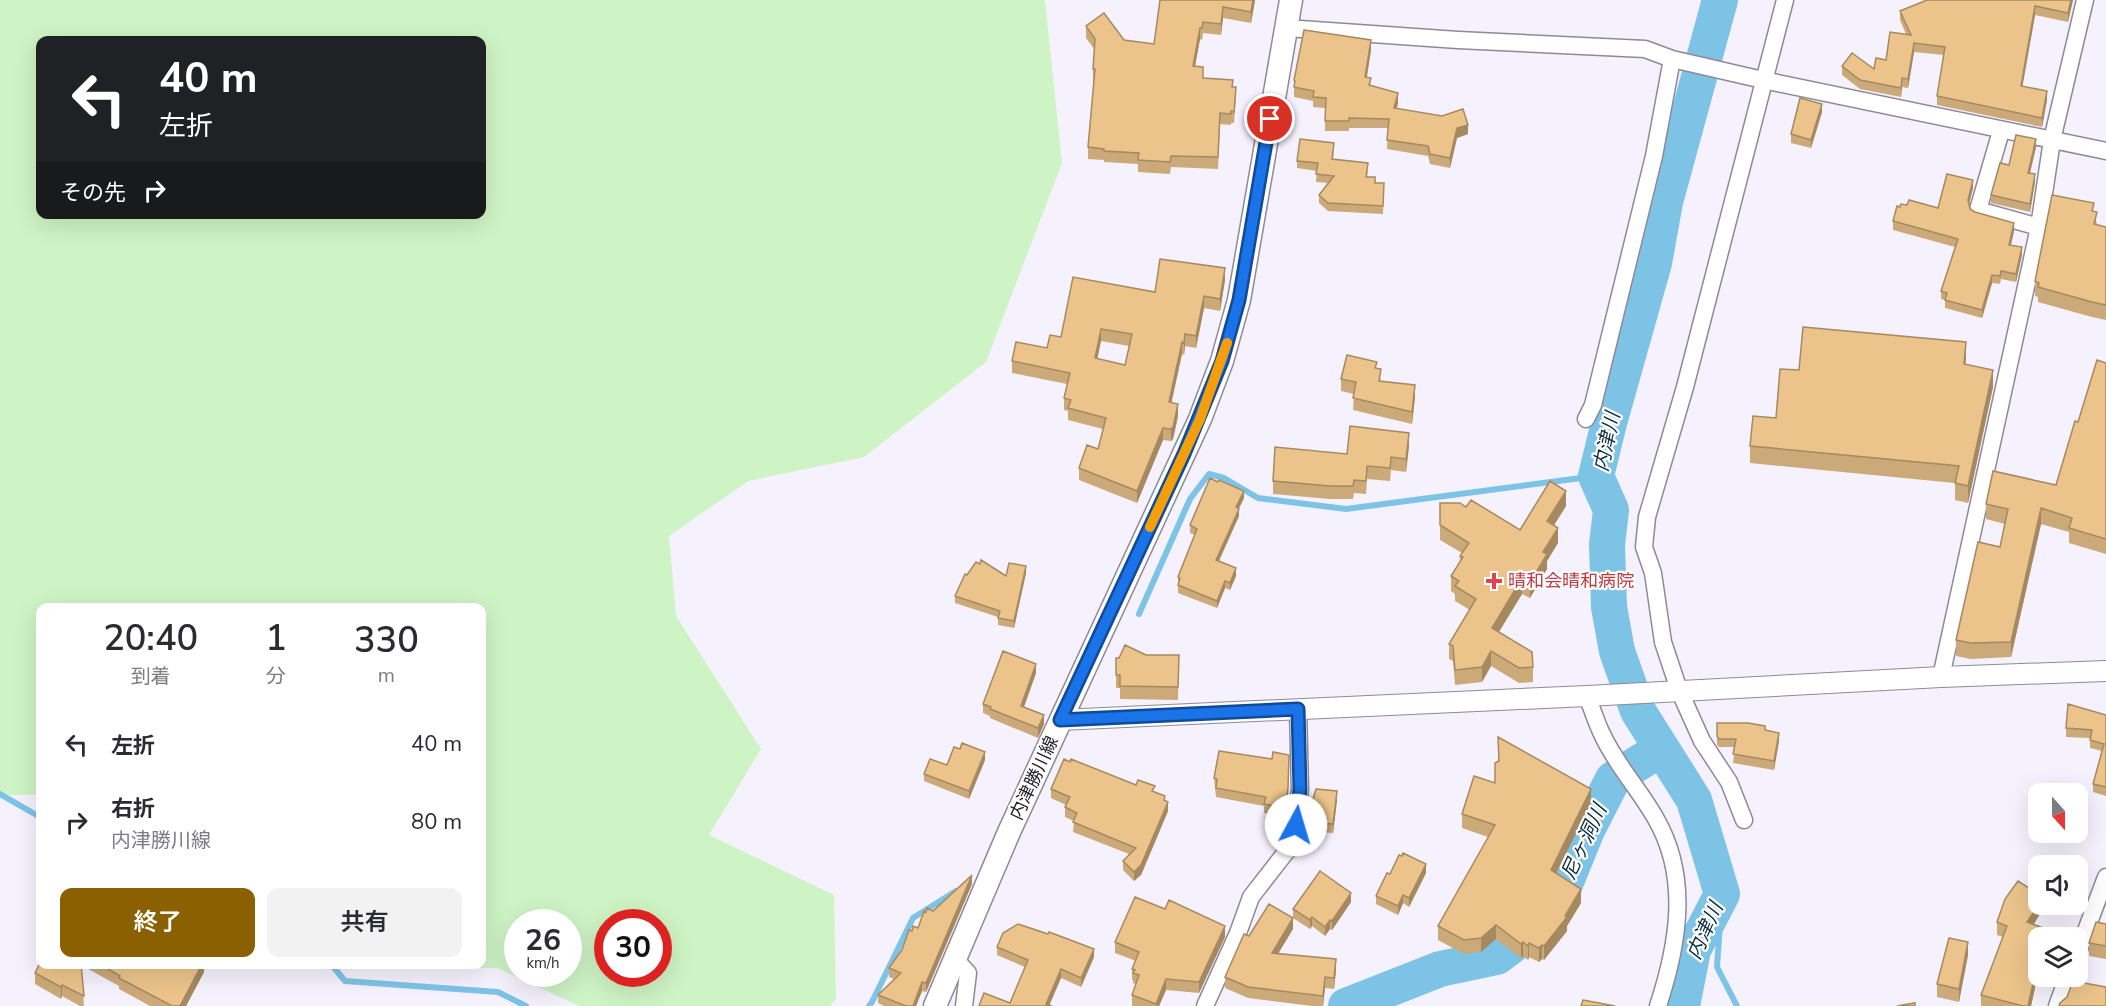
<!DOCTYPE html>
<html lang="ja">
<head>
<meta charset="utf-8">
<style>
  :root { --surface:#fff; --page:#f2f2f3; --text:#2b2b33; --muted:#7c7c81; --accent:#8a6001 }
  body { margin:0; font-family:"Nunito Sans","Noto Sans JP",sans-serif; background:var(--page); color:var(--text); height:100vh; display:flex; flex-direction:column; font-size:22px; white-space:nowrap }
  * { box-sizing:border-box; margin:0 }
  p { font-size:20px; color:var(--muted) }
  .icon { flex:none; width:33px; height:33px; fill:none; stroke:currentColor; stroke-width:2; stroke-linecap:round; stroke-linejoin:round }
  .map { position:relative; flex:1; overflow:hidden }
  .panel { position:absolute; left:36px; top:603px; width:450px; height:366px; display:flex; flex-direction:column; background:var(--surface); border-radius:12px; box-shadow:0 6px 24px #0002 }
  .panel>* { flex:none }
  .hud { position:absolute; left:36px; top:36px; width:450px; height:183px; border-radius:12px; box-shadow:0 6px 24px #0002; background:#202124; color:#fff; overflow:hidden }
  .needle { width:39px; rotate:159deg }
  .controls { position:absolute; left:2028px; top:783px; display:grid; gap:12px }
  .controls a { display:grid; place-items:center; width:60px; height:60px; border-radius:12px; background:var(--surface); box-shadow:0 6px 24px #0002; font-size:30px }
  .speed { position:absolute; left:504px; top:909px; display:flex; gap:12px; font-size:30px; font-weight:700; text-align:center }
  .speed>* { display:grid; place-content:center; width:78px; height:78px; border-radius:50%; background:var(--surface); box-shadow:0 6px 24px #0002; line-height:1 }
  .speed small { font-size:15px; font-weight:400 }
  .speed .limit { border:9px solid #d22; background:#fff; color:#111 }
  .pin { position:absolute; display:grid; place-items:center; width:51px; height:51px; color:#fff; margin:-26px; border:3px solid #fff; border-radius:50%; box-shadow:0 2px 6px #0007 }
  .me { position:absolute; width:66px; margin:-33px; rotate:6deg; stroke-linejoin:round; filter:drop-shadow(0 0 4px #0008) }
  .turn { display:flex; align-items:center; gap:21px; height:126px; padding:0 24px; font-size:27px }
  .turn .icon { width:78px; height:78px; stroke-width:2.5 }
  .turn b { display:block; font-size:42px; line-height:51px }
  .then { display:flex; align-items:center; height:57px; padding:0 24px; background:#0003; gap:12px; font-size:22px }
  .eta { display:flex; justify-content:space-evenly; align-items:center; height:102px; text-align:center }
  .eta b { font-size:36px; font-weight:600; line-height:42px }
  .cta { display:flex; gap:12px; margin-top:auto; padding:12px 24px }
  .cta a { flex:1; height:69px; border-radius:12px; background:var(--accent); color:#fff; font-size:24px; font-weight:600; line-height:69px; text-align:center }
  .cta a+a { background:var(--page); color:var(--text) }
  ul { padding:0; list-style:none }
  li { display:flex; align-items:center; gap:18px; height:78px; padding:0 24px }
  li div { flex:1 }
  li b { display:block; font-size:22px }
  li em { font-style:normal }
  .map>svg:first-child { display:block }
  .green { fill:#cef3c4; fill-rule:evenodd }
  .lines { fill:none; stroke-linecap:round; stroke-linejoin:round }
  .stream { stroke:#7dc3e6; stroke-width:6 }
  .river { stroke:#7dc3e6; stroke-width:36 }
  .minor-casing { stroke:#8e8998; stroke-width:19 }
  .tertiary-casing { stroke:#8e8998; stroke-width:22 }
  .secondary-casing { stroke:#8e8998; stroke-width:25 }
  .minor { stroke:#fff; stroke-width:16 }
  .tertiary { stroke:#fff; stroke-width:20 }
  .secondary { stroke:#fff; stroke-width:22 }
  .wall { fill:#cba978; fill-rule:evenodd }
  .shaded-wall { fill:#a58961 }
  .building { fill:#ecc48b; stroke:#a58961; stroke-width:1.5; fill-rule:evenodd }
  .route-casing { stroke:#114b97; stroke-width:15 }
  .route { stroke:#1a73e8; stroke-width:10 }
  .slow { stroke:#f59e0b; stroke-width:10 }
  .health-dot { fill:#e0444e; stroke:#fff; stroke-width:2 }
  .labels { text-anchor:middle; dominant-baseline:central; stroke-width:4.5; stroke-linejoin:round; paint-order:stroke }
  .health-label { font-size:18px; fill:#be3a42; stroke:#fff; text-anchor:start }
  .street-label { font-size:18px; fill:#232127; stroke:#fff }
  .water-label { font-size:20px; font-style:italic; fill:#0e2f3e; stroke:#fff }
</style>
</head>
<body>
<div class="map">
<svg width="2106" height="1006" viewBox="0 0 2106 1006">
  <rect width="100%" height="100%" fill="#f5f2fe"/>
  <!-- green -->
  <path class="green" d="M0,0H1045L1062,163L986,362L864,457L748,481L669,536L676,616L761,749L709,835L834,895L836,999L830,1006H579L497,968L358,967L357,965L482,964V608H40V795H0ZM40,40H482V214H40ZM518,922H568V974H518ZM608,922H658V974H608Z"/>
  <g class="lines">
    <!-- stream -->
    <path class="stream" d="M1139,614L1190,499L1209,474L1224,478L1258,498L1346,509L1596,476
      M0,794L40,817
      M1722,894L1717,967L1737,1006
      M331,964L345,981L498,992L526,1006
      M869,1006L872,1002L913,918L956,891"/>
    <!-- river -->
    <path class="river" d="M1346,1006L1440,969L1497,957L1518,941L1563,889L1587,830L1613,779L1661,749
      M1682,1006L1693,950L1722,894L1694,800L1638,711L1617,651L1609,607L1607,545L1611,510L1596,476L1609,423L1654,263L1665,202L1720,0"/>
    <!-- minor casing -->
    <g class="minor-casing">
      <path id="minor" d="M1286,28L1458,40L1645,49L1672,59L1763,80L2106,151
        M2001,131L1978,210L2039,227
        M1586,419L1593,405L1654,156L1672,59
        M1941,677L2039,227L2052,140L2085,0
        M1587,696C1592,708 1596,722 1602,734C1616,765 1640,790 1656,819C1690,878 1678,945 1658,1006
        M1744,820L1729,782L1702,741L1679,690L1663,642L1653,573L1644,547L1647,517L1685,387L1785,0
        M2078,952L2106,877
        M955,959L968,973L964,1006
        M1205,1006L1238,933L1251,897L1293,843L1300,789L1298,709
        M2057,1006L2068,976"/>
    </g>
    <!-- tertiary casing -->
    <g class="tertiary-casing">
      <path id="tertiary" d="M1060,720L1587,696L1941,677L2106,671"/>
    </g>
    <!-- secondary casing -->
    <g class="secondary-casing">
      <path id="secondary" d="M935,1006L1009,832L1200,419L1222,361L1239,300L1291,0"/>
    </g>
    <!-- minor -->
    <use href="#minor" class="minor"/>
    <!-- tertiary -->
    <use href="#tertiary" class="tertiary"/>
    <!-- secondary -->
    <use href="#secondary" class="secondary"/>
  </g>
  <!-- wall -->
  <path class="wall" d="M1160,0H1255L1251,23L1223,18L1221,35L1203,33L1202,40L1200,39L1195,66L1203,78L1233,87L1236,98L1234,123H1231V125L1220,124L1218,169L1171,167L1170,174L1138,172V164L1104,162V160L1088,159V147L1094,81H1093V69L1095,50L1086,38V26L1124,40L1154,44Z
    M1927,0H2073L2068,22L2035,15L2022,86L2047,100L2042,127L1937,105V96L1944,55L1914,52L1908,88L1902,87L1901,97L1860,89L1842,75V66L1874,69L1886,60L1906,34L1900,20V11Z
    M1371,50L1367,77L1371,85L1398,103L1397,108L1468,134L1457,138L1450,168L1430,164L1428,156L1387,149L1388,128H1349V131H1325V108L1313,107V101L1294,97V80Z
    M1822,112L1811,148L1791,143V134Z
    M2036,147L2030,173L2035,182L2030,212L1991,203V195L2009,165Z
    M1334,151L1333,159L1368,171L1367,177L1375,183H1384L1383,214L1328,211L1319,203V195L1328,183L1316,182L1317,171L1297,168V161Z
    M1973,188L1969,204L1970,209L2014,231L2011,245L2022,255L2016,282L2001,279L2000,284L1992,283L1982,318L1945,308V300L1941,299V291L1955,247L1893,230V221L1900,207L1938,208Z
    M2094,211L2097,225L2106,227V320L2092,317L2038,302V297L2035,296V281Z
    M1225,280L1220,311L1204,308L1196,348L1185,346L1184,355L1182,354L1171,403L1178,416L1173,439L1171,441L1163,440L1137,503L1079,480V468L1098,449L1103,429L1068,420V411L1064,410V398L1067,384L1012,373V361L1047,348L1061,337L1155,292ZM1101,341L1129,346L1125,365L1097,359Z
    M1966,359L1965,364L1993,387L1968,503L1955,500V483L1750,463V446L1776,418L1799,370Z
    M2106,363V554L2069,543V532L2041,524L2011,657L1971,659L1956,656V640L2000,547L2005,524L1986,519V504L2056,485L2078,422Z
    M1377,368L1381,381L1415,397L1412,424L1353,410L1354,394L1341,391V379Z
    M1409,446L1406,472L1391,470L1390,481L1367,479L1366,494L1354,493L1353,499H1330L1273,494V481L1347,454Z
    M1244,498L1239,508V516L1219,561L1236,576L1230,590L1225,588L1217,608L1178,593V577L1195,535L1190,533V525Z
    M1440,503L1466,507L1520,530L1566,506L1554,525L1558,543L1547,561V569L1530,598L1522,594L1499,632L1533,667V682L1519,683L1491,666L1482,682L1455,685L1453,661L1449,659V644L1470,610L1455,601V594L1451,591V576L1460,561V556L1462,553L1440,540Z
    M1026,573L1014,628L998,625V617L955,603V596L967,575L1006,576Z
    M1146,655H1179L1178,700L1120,699V688H1116V658Z
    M1036,673L1024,707L1044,724L1038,738L990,718V716L983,713V704Z
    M2106,715V796L2093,792V784L2102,751L2090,748V738L2066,737V728Z
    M1717,723L1765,730L1779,741L1774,770L1733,763L1735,747H1719L1717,745Z
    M1498,737L1591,803L1556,873L1581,903L1567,926V931L1544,960L1542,959L1539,962L1529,957L1528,960L1523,956L1521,958L1496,939L1481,952L1464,954L1438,940V926L1488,837L1462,828V814L1495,783L1498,761Z
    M985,760L969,799L924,781V774Z
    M1070,762L1155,792L1165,801L1168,811L1141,875L1134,881L1123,870V861L1129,854L1073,832L1074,821L1065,817V807L1066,805L1051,798V789Z
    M1214,778L1288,797L1285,817L1264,813V806L1216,797Z
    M1337,800L1333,833L1306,831V822Z
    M1426,873L1409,907L1403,903L1398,915L1376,904V896L1390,874Z
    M972,884L926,992L922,991L916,1006H884L878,1003V995L894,979L889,977V968L902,950L912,931L918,928L926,912L933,911Z
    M1351,902L1332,930L1330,929L1325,936L1312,926L1310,929L1293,918V909Z
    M2043,904V909L2033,925L2046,938H2038V974L2031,1006H1981V995L2003,937L1997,935V922Z
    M2106,924V959L2089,956V943Z
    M1293,929L1278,953L1336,970L1334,989L1325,988L1323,1006H1312L1248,998L1225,988V977L1249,936Z
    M1225,937L1199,993L1166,990L1159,1006H1132V995L1136,984L1133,983V980H1132V969L1136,961L1115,953V942Z
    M997,947L1094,957L1081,987L1061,978L1049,1005L1010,1003L1025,967L997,955Z
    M1968,955L1959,1002L1937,997V984Z
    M40,964H204V972L186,1006H150L119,989V986L81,965L84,1006H80L62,996L61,999L35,984V973Z"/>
  <!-- shaded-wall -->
  <path class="shaded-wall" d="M1253,0H1255L1251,23V12Z
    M2071,0H2073L2068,22V13Z
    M2035,6V15L2021,95V86Z
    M1223,7V18L1221,35V24Z
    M1200,28V39L1193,77V66Z
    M1371,40V50L1365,87V77Z
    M1914,43V52L1908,88V79Z
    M1902,78V87L1901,97V88Z
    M2047,91V100L2042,127V118Z
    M1398,93V103L1394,117V108Z
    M1822,104V112L1811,148V140Z
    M1468,125V134L1457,138L1450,168V158L1457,128Z
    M2036,139V147L2028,181V173Z
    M2035,174V182L2030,212V204Z
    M1973,180V188L1968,208V200Z
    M2014,223V231L2009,253V245Z
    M2022,247V255L2016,282V274Z
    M1225,268V280L1220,311V299Z
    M1992,275V283L1982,318V310Z
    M1204,296V308L1196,348V336Z
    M1101,329V341L1095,370V358Z
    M1185,334V346L1184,355V343Z
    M1182,342V354L1169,414V402Z
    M1966,342V359L1964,381V364Z
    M1993,370V387L1968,503V486Z
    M1415,385V397L1412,424V412Z
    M1178,404V416L1173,439L1171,441V429Z
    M1163,428V440L1137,503V491Z
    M1409,433V446L1406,472V459Z
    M1244,491V498L1236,514V507Z
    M1566,491V506L1547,536V521Z
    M2041,508V524L2011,657V642Z
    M1239,509V516L1216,567V560Z
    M1558,528V543L1547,561V569L1530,598V583L1543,552Z
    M1026,566V573L1014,628V621Z
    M1236,568V576L1230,590V583Z
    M1522,578V594L1492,643V628Z
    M1225,581V588L1217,608V601Z
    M1491,651V666L1482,682V667Z
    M1036,664V673L1021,715V706Z
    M1044,715V724L1038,738V728Z
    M1779,733V741L1774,770V761Z
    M985,752V760L969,799V791Z
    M1289,755L1288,797L1285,817V808Z
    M1591,789V803L1551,884V870Z
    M1337,791V800L1333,833V824Z
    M1168,802V811L1141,875L1134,881V872Z
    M1426,864V873L1409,907V898Z
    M972,875V884L926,992V983Z
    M1581,889V903L1567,926V931L1544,960V946L1565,916Z
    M1351,893V902L1332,930V921Z
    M1403,895V903L1398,915V906Z
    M2039,904H2043V909L2027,935V922Z
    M1312,917V926L1310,929V920Z
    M1293,918V929L1272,964V953Z
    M1330,920V929L1325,936V927Z
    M1496,925V939L1481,952V938Z
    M1225,926V937L1199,993V982Z
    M1523,942V956L1521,958V944Z
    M1968,942V955L1959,1002V989Z
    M1529,943V957L1528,960V946Z
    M1542,945V959L1539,962V948Z
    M1094,949V957L1081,987V978Z
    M1336,959V970L1334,989V978Z
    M2038,961V974L2031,1006H2028Z
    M202,964H204V972L186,1006H180Z
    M1061,969V978L1049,1006L1046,1004Z
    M1325,977V988L1323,1006V996Z
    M1166,979V990L1159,1006H1156Z
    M922,982V991L916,1006H913Z
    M62,985V996L61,999V987Z"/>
  <!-- building -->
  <path class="building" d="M1160,0H1253L1251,12L1223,7L1221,24L1203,22L1202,28H1200L1193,66L1203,67V78L1233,80L1232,87H1236L1234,112L1231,111V114L1220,113L1218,157L1171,156L1170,162L1138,160L1139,153L1104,151V149L1088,147L1095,69H1093L1095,39L1086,26L1104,13L1124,40L1154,44Z
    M1927,0H2071L2068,13L2035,6L2021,86L2047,91L2042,118L1937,96L1945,47L1914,43L1908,79L1902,78L1901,88L1860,80L1842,66L1852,53L1874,69L1876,58L1886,60L1890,32L1911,35L1900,11Z
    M1304,30L1371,40L1365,77L1371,78L1369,85L1398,93L1394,108L1442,116L1463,109L1468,125L1457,128L1450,158L1430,154L1428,146L1387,140L1389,119L1349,118V121H1325L1326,98L1313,97L1314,91L1294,87L1295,81L1294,80Z
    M1800,98L1822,104L1811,140L1791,134Z
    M2016,135L2036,139L2028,173L2035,174L2030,204L1991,195L2000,163L2009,165Z
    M1300,139L1334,143L1332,159L1368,163L1366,177H1375V183H1384L1383,206L1328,203L1319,195L1334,176L1316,174L1318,163L1297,161Z
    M1947,174L1973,180L1968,200L1970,209L1975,212L2014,223L2009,245L2022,247L2016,274L2001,271L2000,276L1992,275L1982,310L1945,300L1947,293L1941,291L1958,239L1893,221L1897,206L1900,207L1901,204L1907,205L1909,200L1938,208Z
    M2052,195L2094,203L2092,211L2097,212L2094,224L2106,227V305L2092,302L2038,287L2039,283L2035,281Z
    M1160,259L1225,268L1220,299L1204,296L1196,336L1185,334L1184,343L1182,342L1169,402L1178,404L1173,427L1171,429L1163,428L1137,491L1079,468L1087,445L1098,449L1106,418L1068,408L1071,400L1064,398L1070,373L1012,361L1016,342L1047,348L1050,335L1061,337L1073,277L1155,292ZM1101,329L1132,334L1125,365L1095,358Z
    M1803,327L1966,342L1964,364L1993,370L1968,486L1955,483L1959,466L1750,446L1753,416L1776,418L1780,369L1799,370Z
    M1347,355L1377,362L1375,368L1381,369L1379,381L1415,385L1412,412L1353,398L1356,382L1341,379Z
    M2097,360L2106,363V539L2069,528L2072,518L2041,508L2011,642L1971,643L1956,640L1978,542L2000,547L2008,509L1986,504L1993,471L2056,485L2075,421L2078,422Z
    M1350,426L1409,433L1406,459L1391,457L1390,468L1367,466L1366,481L1354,480L1353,486H1330L1273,481L1275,447L1347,454Z
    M1210,478L1218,482L1219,480L1244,491L1236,507L1239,509L1216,560L1236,568L1230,583L1225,581L1217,601L1178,585L1180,578L1178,577L1197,529L1190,525Z
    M1550,481L1566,491L1547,521L1558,528L1543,552L1547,554L1530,583L1522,578L1492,628L1532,652L1533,667L1519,668L1491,651L1482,667L1455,670L1453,646L1449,644L1476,599L1455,586L1459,581L1451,576L1463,557L1460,556L1469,543L1440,525V503H1460L1466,507L1471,500L1520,530Z
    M981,560L1006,576L1009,563L1026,566L1014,621L998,618L1000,611L955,596L965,574L967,575L976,562L980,564Z
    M1125,645L1146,655H1179L1178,687L1120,686V675H1116V658H1119Z
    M1003,651L1036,664L1021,706L1044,715L1038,728L990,709L991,707L983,704Z
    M2068,704L2106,715V787L2093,784L2104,744L2090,740L2092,730L2066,728Z
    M1717,723H1748L1765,726V730L1779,733L1774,761L1733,754L1736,739H1719L1717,736Z
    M1498,737L1591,789L1551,870L1581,889L1565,916L1567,917L1544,946L1542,945L1539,948L1529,943L1528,946L1523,942L1521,944L1496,925L1481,938L1464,940L1438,926L1495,825L1462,814L1474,776L1495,783V763L1499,761Z
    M962,743L985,752L969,791L924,774L930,759L947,765L954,747L960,749Z
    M1219,751L1272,759L1273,752L1289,755L1288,788L1285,808L1264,804L1266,797L1216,788L1217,779L1214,778Z
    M1064,759L1070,762L1071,759L1136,785L1138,780L1155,786L1152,791L1165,796L1164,800L1168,802L1141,865L1134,872L1123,861L1136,848L1073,822L1077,813L1065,807L1070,797L1051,789Z
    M1316,789L1337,791L1333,824L1306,822Z
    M1403,853L1426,864L1409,898L1403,895L1398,906L1376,896L1387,873L1390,874L1399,855L1402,856Z
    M1320,871L1351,893L1332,921L1330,920L1325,927L1312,917L1310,920L1293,909Z
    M972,875L926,983L922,982L913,1006H906L878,995L901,973L889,968L902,950L909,930L912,931L913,926L918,928L924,911L926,912L927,908L933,911Z
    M2018,881L2038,894L2039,904L2027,922L2046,929L2044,938H2038V961L2028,1006H2023L1981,995L2007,926L1997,922L2005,899Z
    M1135,897L1165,909L1169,900L1225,926L1199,982L1166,979L1156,1004L1132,995L1139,975L1133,973L1135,970L1132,969L1139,952L1115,942Z
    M1269,904L1293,918L1272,953L1336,959L1334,978L1325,977L1323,996L1248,987L1225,977L1244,934L1249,936Z
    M2096,922L2106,924V946L2089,943Z
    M1018,924L1048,934L1049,932L1094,949L1081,978L1061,969L1046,1004L1052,1006H979L984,993L1010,1003L1028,960L997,947L1003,933Z
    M1949,938L1968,942L1959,989L1937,984Z
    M40,963V964H81L84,996L62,985L61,987L35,973Z
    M100,964H202L180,1006H172L119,978L120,976Z
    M2073,981L2106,987V1006H2059L2060,1003L2067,997Z
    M1583,1000L1615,1006H1581Z
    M1915,1003V1006H1897Z"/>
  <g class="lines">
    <!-- route casing -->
    <g class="route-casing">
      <path id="route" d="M1270,119L1239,300L1222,361L1184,454L1060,720L1298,709L1300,789L1296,825"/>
    </g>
    <!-- route -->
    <use href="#route" class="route"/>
    <!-- slow -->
    <path class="slow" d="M1150,527L1200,419L1227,343"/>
  </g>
  <!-- markers -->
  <path class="health-dot" d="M1491 572h6v6h6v6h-6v6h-6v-6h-6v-6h6z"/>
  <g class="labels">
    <!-- health labels -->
    <g class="health-label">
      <text x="1508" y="581">晴和会晴和病院</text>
    </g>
    <!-- street labels -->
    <g class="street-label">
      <text transform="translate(1034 778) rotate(-65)">内津勝川線</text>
    </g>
    <!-- water labels -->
    <g class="water-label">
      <text transform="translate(1607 442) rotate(-78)">内津川</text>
      <text transform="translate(1584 842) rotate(-65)">尼ヶ洞川</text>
      <text transform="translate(1705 931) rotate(-66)">内津川</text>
    </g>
  </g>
</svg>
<div class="controls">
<a><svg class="needle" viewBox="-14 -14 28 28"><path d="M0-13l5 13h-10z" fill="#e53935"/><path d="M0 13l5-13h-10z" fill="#7c7c81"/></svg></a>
<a><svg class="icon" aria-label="sound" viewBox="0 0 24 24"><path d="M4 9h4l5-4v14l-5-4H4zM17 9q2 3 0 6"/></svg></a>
<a><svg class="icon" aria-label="layers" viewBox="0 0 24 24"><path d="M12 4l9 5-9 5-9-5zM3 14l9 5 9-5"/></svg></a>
</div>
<div class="speed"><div>26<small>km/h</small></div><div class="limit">30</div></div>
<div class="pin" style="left:1270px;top:119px;background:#d93025"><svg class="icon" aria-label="arrive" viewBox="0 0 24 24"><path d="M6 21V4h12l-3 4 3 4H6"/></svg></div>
<svg class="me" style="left:1296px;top:825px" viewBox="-20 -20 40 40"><circle r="19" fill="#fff"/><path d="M0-13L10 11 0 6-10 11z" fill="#1a73e8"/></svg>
<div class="hud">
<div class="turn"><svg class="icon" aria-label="left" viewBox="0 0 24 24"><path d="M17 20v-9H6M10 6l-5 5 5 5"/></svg><div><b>40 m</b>左折</div></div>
<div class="then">その先<svg class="icon" aria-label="right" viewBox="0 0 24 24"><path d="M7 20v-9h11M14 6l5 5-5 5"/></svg></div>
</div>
<section class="panel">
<div class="eta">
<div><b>20:40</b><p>到着</p></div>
<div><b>1</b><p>分</p></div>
<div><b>330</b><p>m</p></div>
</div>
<ul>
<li><svg class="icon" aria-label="left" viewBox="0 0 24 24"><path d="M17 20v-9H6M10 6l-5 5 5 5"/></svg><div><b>左折</b></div><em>40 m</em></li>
<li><svg class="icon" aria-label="right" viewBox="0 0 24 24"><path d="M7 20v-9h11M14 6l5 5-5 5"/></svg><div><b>右折</b><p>内津勝川線</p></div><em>80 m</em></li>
</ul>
<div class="cta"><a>終了</a><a>共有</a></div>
</section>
</div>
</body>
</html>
